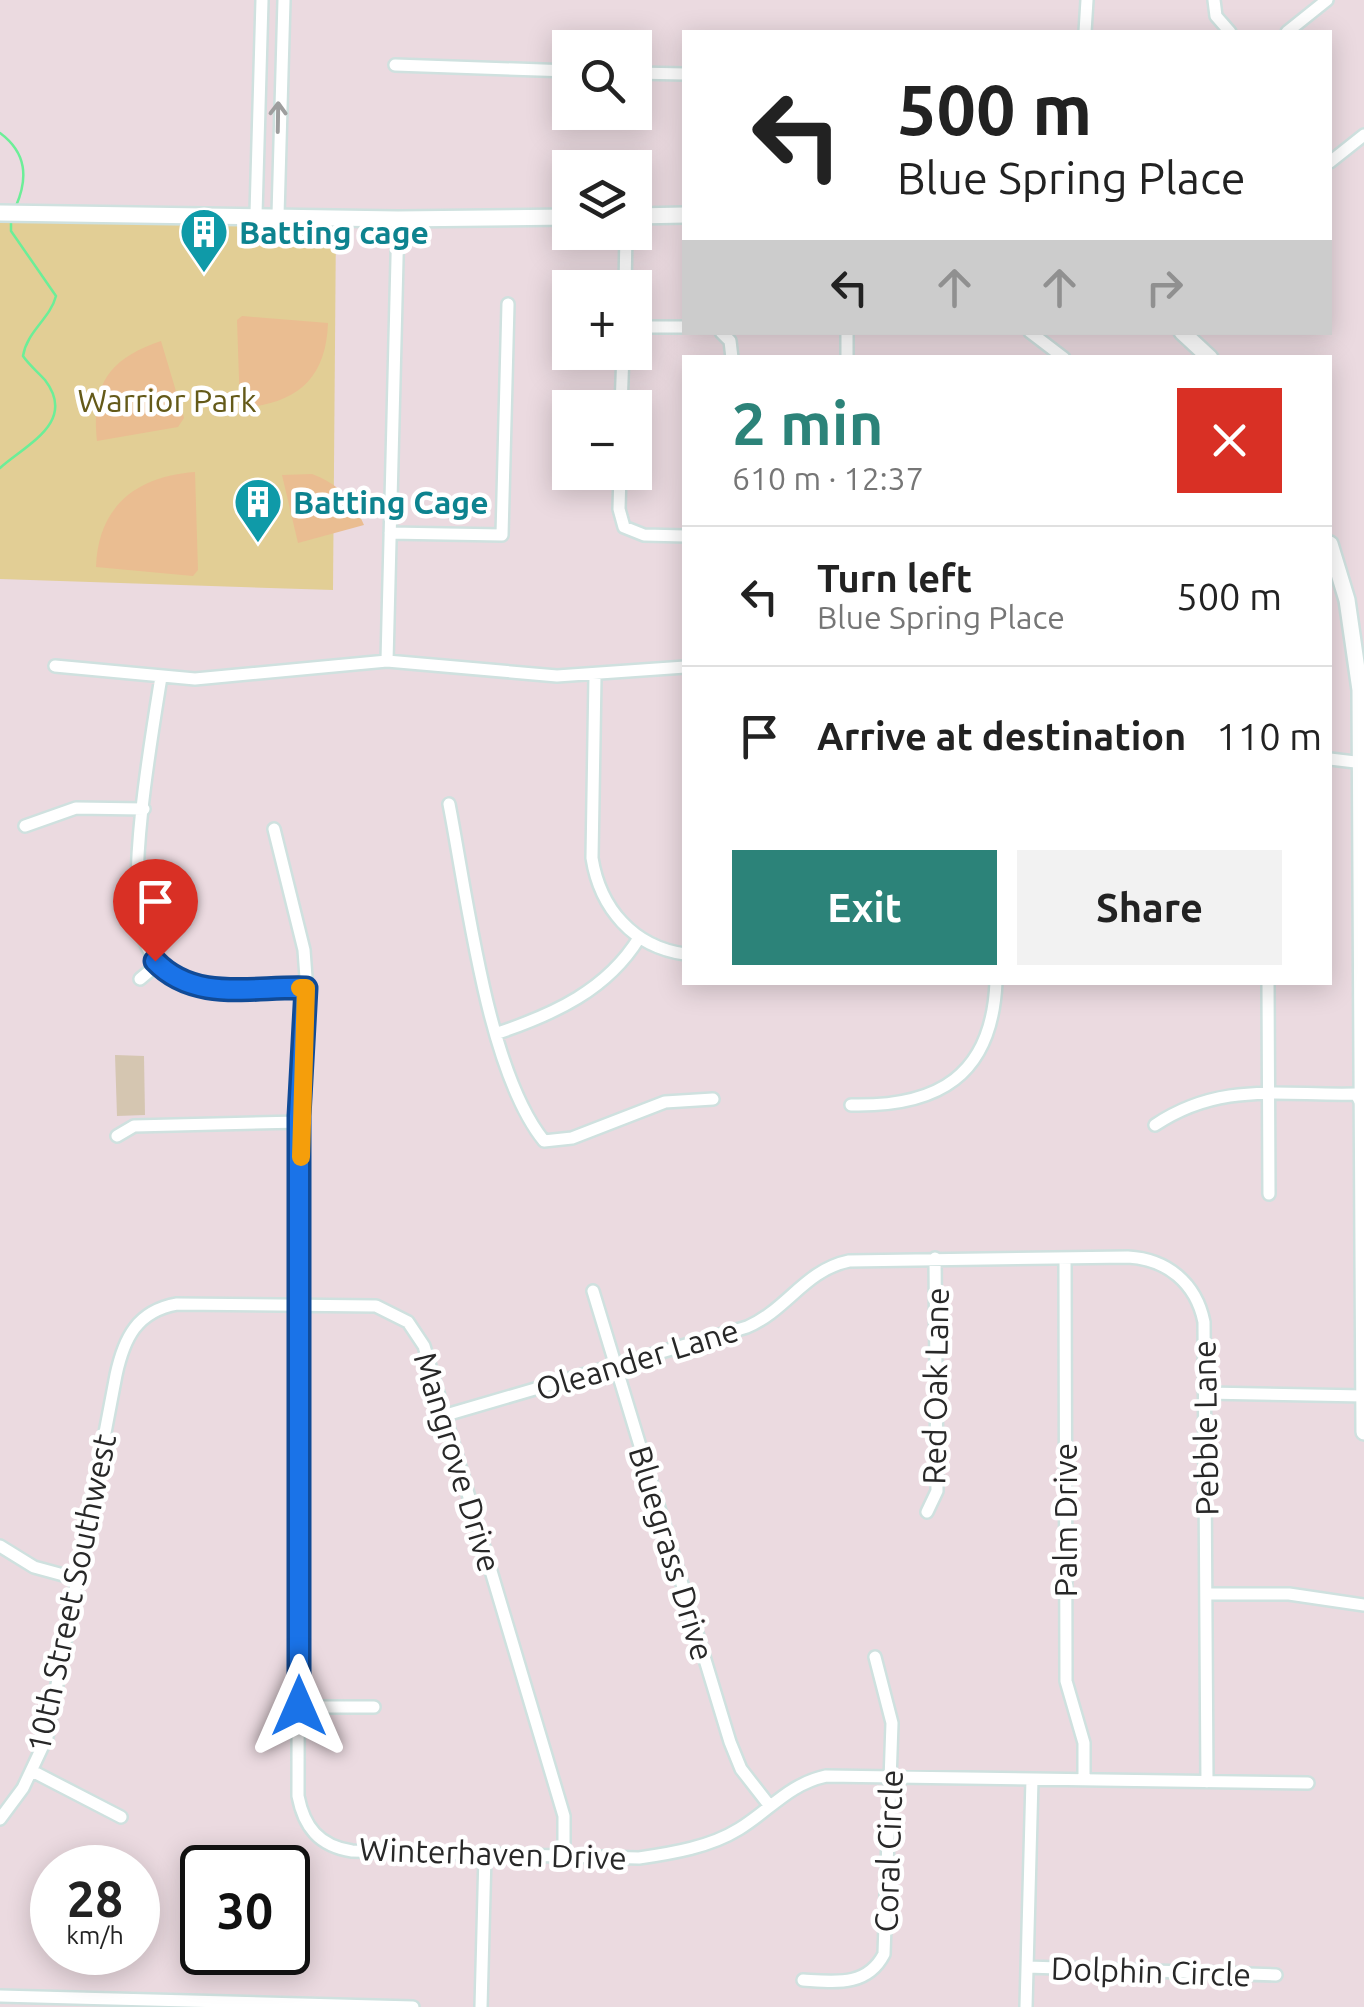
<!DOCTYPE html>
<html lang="en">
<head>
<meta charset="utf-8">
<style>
  :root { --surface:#fff; --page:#f2f2f2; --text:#222; --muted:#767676; --line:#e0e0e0; --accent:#2c8379 }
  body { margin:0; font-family:Ubuntu,sans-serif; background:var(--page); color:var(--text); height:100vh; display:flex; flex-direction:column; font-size:38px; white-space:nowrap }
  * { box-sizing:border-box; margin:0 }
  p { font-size:32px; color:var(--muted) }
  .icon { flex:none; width:55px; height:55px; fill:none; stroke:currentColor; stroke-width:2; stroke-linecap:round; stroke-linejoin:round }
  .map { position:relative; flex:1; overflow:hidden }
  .drawer { position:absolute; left:682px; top:355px; width:650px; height:630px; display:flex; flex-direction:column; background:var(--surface); border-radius:0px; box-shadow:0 5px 25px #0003 }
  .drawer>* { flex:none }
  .banner { position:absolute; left:682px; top:30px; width:650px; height:305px; border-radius:0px; box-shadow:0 5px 25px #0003; background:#fff; color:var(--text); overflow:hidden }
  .tools { position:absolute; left:552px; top:30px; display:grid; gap:20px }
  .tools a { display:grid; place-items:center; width:100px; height:100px; border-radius:0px; background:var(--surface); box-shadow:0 5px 25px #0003; font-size:50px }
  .speed { position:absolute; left:30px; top:1845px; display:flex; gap:20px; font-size:50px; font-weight:700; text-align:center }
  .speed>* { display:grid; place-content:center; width:130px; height:130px; border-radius:50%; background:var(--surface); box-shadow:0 5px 25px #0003; line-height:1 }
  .speed small { font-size:25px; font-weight:400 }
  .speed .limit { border:5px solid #111; border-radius:15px; background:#fff; color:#111 }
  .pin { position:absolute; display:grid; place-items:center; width:85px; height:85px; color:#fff; margin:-102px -42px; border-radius:50% 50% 50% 0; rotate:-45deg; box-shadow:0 0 10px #0007 }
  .pin .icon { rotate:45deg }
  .me { position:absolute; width:110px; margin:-55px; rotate:0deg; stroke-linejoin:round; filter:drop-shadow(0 0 8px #0008) }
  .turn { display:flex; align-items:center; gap:35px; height:210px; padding:0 50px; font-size:45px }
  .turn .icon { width:130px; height:130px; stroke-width:2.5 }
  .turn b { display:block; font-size:70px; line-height:85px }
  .lanes { display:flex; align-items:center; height:95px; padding:0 50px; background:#0003; justify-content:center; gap:50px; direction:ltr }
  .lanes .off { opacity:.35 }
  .round { display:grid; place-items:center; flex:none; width:105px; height:105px; border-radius:0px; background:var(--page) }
  .overview { display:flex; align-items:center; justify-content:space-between; height:170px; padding:0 50px }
  h1 { font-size:60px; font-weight:600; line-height:75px; color:var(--accent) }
  .primary-button { display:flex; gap:20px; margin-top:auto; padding:20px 50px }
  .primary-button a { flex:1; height:115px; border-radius:0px; background:var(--accent); color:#fff; font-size:40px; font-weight:600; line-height:115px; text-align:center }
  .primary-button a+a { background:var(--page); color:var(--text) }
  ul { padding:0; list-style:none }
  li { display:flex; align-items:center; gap:30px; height:140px; padding:0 50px; border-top:2px solid var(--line) }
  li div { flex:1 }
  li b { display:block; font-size:38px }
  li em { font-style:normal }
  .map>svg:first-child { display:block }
  .green { fill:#e2ce95 }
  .cemetery { fill:#d5c6b1 }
  .pitch { fill:#eabd91 }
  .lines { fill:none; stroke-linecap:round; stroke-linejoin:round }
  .stream { stroke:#6cee98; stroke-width:2.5 }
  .street-casing { stroke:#cfe1df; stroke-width:16 }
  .secondary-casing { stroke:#cfe1df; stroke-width:20 }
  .street { stroke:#fff; stroke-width:11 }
  .secondary { stroke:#fff; stroke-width:15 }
  .oneway { stroke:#9e9e9e }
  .route-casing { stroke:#114b97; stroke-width:25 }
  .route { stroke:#1a73e8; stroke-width:18 }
  .slow { stroke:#f59e0b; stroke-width:18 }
  .labels { text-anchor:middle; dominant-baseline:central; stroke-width:9; stroke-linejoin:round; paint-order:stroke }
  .culture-label { font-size:32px; font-weight:bold; fill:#0d838f; stroke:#fff; text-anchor:start }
  .park-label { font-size:32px; fill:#645a19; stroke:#fff }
  .street-label { font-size:32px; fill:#282828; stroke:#fff }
</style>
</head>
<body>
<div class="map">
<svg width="1364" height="2007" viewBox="0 0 1364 2007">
  <rect width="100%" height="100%" fill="#ebdae0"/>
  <!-- green -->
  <path class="green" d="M0,214L336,222L333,590L0,579Z"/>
  <!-- cemetery -->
  <path class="cemetery" d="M115,1055L144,1056L145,1115L117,1116Z"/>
  <!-- pitch -->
  <path class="pitch" d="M242,316L328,323C326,380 296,404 240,408L237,320Z
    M161,341L184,418L178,427L97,441C91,385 108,359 161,341Z
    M195,472L198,570L193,576L96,567C98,506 137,476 195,472Z
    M312,474C338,484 353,499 364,525L298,543L282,475Z"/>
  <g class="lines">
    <!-- stream -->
    <path class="stream" d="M0,133C27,153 28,178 16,206
      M0,468C27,444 77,422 45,380C38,372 29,365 23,356C27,331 50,319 56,296L11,231V218"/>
    <!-- street casing -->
    <g class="street-casing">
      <path id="street" d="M1214,0L1216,16L1230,32
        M1085,32L1087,0
        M1287,32L1327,0
        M395,65L570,71
        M635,73L685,74
        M1330,162L1364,135
        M256,214L262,0
        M278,215L284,0
        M625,288L626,232
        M635,327H685
        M721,332L730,341L732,358
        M1030,332L1064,358
        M847,358V332
        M621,408L623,352
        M620,472L619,509L624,527L644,535L685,536
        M390,533L502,535L508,304
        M387,661L398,219
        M55,666L195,679L387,661L557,676L685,667
        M595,676L592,858C600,908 633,947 685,954
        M161,677C151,739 128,872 141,930C147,956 166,976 191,985C226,997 269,987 306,988
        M1330,759L1364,763
        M449,804C467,895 487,1071 544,1141L572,1138L665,1102L713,1099
        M25,826L76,808L144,809
        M274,829L304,950L308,1005L299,1116L298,1796C304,1827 319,1846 352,1851L639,1858C673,1853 710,1847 739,1829C770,1810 789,1784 826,1776L1308,1783
        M140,979L158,964
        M1268,982L1269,1194
        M498,1033C554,1014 607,990 639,938
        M851,1105C938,1107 992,1076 996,982
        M1155,1125C1221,1081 1280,1096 1356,1094L1362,1105
        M117,1136L134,1126L300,1122
        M1065,1258L1066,1681L1084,1743V1779
        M593,1291L730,1742L741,1769L769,1805
        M1206,1393L1364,1396
        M446,1415L747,1327C787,1310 805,1270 849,1261L1128,1257C1167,1259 1196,1283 1204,1322L1207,1782
        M927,1512L937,1491L935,1258
        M0,1546L34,1567L78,1579
        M1206,1594H1289L1364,1605
        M299,1707H374
        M32,1771L121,1817
        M0,1819L23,1788L47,1737L116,1375C124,1338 137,1311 177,1304L376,1306L408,1322L424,1346L564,1816V1856
        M1027,1967L1276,1975
        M803,1980C835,1982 867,1987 884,1954L892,1723L875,1657
        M0,1996L413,2007
        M481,2007L485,1855
        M1026,2007L1032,1779"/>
    </g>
    <!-- secondary casing -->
    <g class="secondary-casing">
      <path id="secondary" d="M0,213L398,219L570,217
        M635,216L685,215
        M1182,332L1210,358
        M1330,544L1347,600L1360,690L1364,1432"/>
    </g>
    <!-- street -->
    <use href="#street" class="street"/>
    <!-- secondary -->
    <use href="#secondary" class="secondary"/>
  </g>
  <!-- one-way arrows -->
  <defs><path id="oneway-shaft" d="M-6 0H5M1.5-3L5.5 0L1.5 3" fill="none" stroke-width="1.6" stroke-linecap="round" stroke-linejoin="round" transform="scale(2.5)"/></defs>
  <use class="oneway" href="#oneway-shaft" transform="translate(278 117) rotate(-89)"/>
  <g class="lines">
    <!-- route casing -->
    <g class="route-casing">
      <path id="route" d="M155,961C195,1003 254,986 306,988L299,1116V1706"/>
    </g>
    <!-- route -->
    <use href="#route" class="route"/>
    <!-- slow -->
    <path class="slow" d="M300,988H306L301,1157"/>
  </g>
  <!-- icons -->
  <defs>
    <g id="building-pin" transform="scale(2.5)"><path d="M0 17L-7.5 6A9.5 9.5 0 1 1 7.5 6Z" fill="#0f9aa8" stroke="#fff"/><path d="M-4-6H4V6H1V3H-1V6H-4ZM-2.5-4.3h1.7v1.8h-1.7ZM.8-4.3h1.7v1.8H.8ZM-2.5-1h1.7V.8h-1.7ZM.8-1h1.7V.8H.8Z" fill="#fff"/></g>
  </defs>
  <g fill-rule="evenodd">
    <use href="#building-pin" x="204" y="232"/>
    <use href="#building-pin" x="258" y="502"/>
  </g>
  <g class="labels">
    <!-- culture labels -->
    <g class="culture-label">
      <text x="239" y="232">Batting cage</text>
      <text x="293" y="502">Batting Cage</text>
    </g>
    <!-- park labels -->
    <g class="park-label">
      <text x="167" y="400">Warrior Park</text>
    </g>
    <!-- street labels -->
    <g class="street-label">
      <text transform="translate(637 1359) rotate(-17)">Oleander Lane</text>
      <text transform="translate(935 1386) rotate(-89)">Red Oak Lane</text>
      <text transform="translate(1205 1428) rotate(-91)">Pebble Lane</text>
      <text transform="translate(458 1462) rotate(73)">Mangrove Drive</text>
      <text transform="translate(1065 1520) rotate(-90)">Palm Drive</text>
      <text transform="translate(672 1553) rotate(73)">Bluegrass Drive</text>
      <text transform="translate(71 1593) rotate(-78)">10th Street Southwest</text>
      <text transform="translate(888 1851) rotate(-88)">Coral Circle</text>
      <text transform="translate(493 1853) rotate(2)">Winterhaven Drive</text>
      <text transform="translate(1151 1971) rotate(2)">Dolphin Circle</text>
    </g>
  </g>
</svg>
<div class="tools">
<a><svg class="icon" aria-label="search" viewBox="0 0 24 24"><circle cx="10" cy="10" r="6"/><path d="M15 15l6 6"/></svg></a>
<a><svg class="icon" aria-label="layers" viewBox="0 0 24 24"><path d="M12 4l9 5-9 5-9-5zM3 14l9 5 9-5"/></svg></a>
<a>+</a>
<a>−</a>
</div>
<div class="speed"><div>28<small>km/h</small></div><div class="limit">30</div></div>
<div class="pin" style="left:155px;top:961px;background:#d93025"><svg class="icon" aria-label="arrive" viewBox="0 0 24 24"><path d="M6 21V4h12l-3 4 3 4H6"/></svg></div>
<svg class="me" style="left:299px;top:1706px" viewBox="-20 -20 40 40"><path d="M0-17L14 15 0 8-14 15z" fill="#1a73e8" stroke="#fff" stroke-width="4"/></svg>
<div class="banner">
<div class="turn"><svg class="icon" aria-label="left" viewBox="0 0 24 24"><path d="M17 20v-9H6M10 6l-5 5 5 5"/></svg><div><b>500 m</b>Blue Spring Place</div></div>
<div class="lanes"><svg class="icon" aria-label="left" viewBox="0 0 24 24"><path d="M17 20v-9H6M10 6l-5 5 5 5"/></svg><svg class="icon off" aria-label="ahead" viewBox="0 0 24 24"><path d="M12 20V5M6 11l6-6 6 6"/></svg><svg class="icon off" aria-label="ahead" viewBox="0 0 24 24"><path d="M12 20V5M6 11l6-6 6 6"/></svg><svg class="icon off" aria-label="right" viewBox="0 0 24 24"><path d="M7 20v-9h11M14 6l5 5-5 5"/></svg></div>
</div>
<section class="drawer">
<div class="overview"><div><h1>2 min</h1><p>610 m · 12:37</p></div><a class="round" style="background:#d93025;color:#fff"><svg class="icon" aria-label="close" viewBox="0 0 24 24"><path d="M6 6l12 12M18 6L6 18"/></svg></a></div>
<ul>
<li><svg class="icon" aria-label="left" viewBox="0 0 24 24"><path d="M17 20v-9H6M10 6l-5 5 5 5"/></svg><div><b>Turn left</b><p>Blue Spring Place</p></div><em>500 m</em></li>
<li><svg class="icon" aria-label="arrive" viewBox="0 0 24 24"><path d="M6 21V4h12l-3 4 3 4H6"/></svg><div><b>Arrive at destination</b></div><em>110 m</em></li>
</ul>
<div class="primary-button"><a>Exit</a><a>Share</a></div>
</section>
</div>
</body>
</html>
